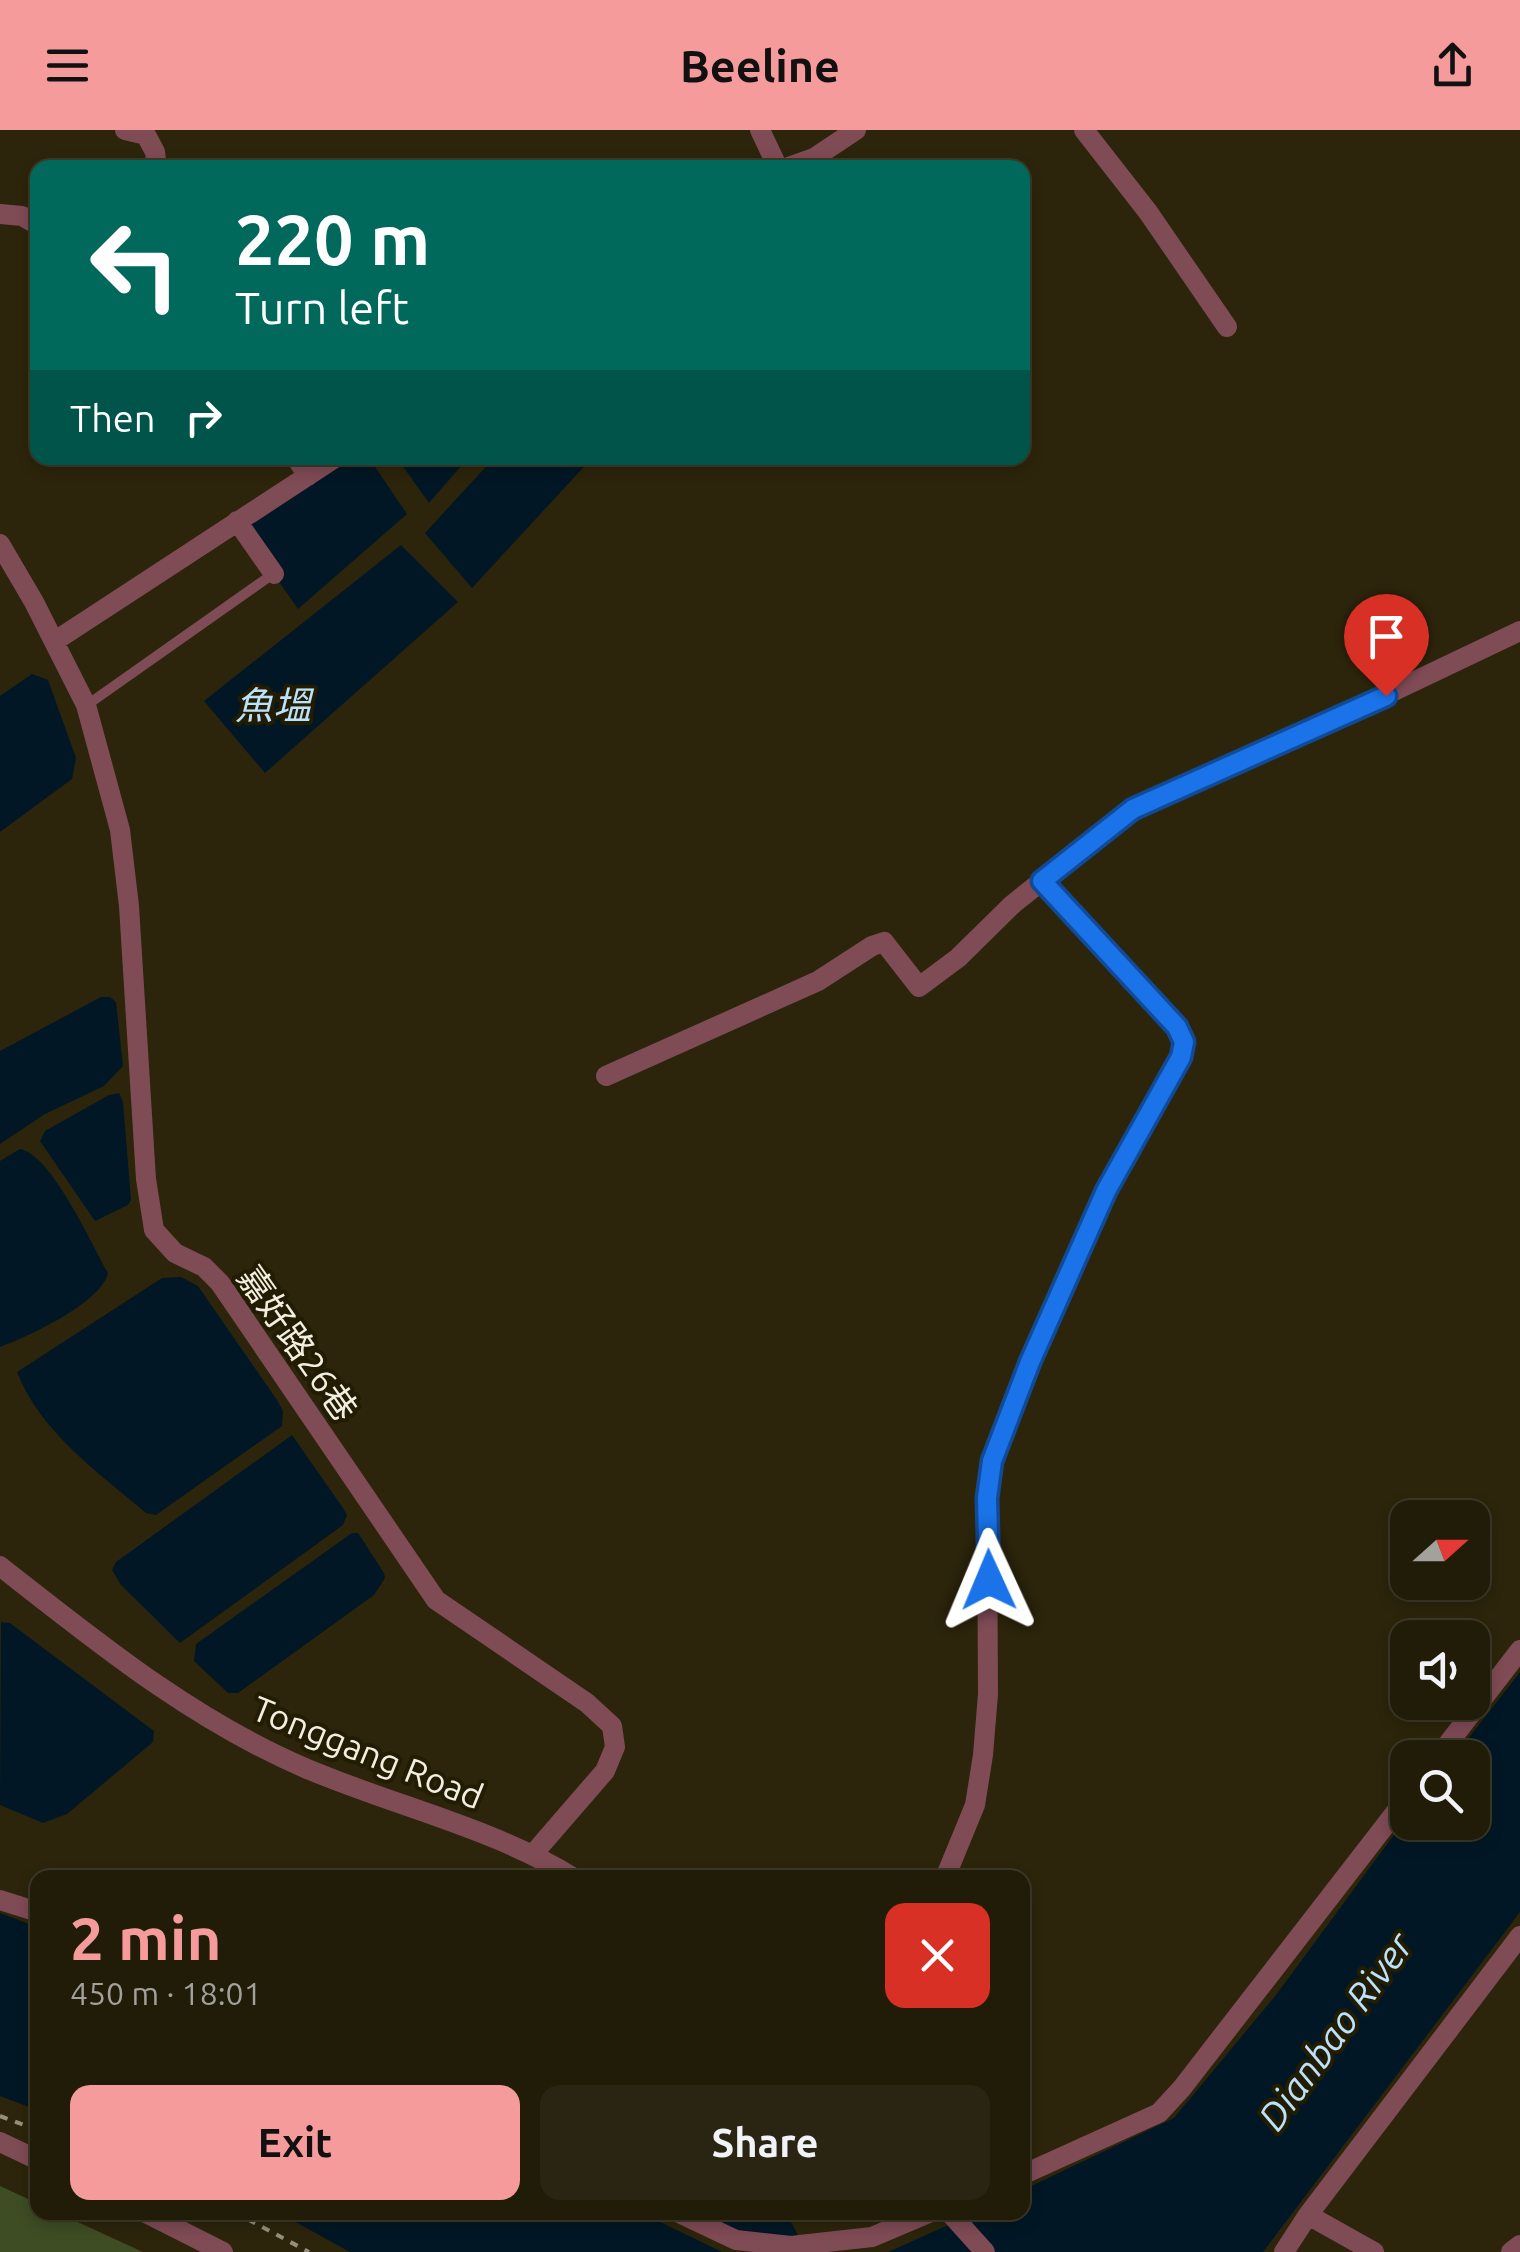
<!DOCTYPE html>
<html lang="en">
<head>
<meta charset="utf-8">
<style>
  :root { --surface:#211c08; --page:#292512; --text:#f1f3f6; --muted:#a2a19c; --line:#3e3a29; --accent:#f59b9c }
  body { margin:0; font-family:Ubuntu,"Noto Sans TC",sans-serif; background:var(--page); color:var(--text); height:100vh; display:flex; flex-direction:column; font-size:38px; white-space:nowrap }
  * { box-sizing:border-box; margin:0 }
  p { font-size:32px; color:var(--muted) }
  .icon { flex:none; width:55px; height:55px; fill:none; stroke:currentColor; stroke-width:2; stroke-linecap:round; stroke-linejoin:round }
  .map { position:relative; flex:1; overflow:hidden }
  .side { position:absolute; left:30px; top:1740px; width:1000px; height:350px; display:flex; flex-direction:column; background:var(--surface); border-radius:20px; box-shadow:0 5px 15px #0003,0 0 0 2px var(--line) }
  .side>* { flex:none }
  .top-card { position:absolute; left:30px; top:30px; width:1000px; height:305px; border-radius:20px; box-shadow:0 5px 15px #0003,0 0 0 2px var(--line); background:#00695c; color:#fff; overflow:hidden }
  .needle { width:65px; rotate:69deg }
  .fabs { position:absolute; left:1390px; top:1370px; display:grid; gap:20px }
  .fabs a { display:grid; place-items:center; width:100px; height:100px; border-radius:20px; background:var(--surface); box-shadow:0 5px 15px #0003,0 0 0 2px var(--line); font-size:50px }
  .pin { position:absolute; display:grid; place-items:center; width:85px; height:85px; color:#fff; margin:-102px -42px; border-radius:50% 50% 50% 0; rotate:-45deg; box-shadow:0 0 10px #0007 }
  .pin .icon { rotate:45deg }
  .me { position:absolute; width:110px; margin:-55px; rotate:359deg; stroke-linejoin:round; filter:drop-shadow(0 0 8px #0008) }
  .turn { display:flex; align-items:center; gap:35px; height:210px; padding:0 40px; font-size:45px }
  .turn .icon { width:130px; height:130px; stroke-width:2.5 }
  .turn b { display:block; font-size:70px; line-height:85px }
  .then { display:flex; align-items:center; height:95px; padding:0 40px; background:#0003; gap:20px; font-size:38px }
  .round { display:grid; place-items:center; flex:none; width:105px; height:105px; border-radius:20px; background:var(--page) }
  .overview { display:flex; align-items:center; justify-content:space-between; height:170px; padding:0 40px }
  h1 { font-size:60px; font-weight:700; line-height:75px; color:var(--accent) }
  .action { display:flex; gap:20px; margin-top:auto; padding:20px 40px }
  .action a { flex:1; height:115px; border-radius:20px; background:var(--accent); color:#111; font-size:40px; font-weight:700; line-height:115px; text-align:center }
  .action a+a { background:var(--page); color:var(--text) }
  header { display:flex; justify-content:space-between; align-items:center; height:130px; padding:0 40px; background:var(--accent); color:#111; font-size:45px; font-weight:700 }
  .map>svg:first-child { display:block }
  .green { fill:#3e4d24 }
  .water { fill:#021725 }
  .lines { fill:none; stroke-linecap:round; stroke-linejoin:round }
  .path { stroke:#958f7b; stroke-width:4; stroke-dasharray:8 8; stroke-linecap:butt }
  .lane { stroke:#7f4b55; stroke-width:10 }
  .street { stroke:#7f4b55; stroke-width:20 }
  .route-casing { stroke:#114b97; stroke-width:25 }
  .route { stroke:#1a73e8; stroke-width:18 }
  .labels { text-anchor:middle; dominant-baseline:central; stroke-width:8; stroke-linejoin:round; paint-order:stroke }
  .street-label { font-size:35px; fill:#f3efe0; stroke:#221c03 }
  .water-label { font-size:38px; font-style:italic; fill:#bce1fb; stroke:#221c03 }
</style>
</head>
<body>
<header><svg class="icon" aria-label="menu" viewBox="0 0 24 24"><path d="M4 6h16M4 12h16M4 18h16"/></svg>Beeline<svg class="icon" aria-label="share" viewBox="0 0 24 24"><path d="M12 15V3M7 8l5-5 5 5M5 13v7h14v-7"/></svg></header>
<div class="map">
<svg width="1520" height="2122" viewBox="0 0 1520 2122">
  <rect width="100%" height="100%" fill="#2c250b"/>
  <!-- green -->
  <path class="green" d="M0,2056L37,2073L38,2082L58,2083L143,2122H0Z"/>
  <!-- water -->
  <path class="water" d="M335,328H369L407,384L298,479L237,391Z
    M397,328H468L429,373Z
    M494,328H592L472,458L425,403Z
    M401,415L458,472L265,643L204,571Z
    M32,544L48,550L76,628L72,649L0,702V566Z
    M101,867H110L116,872L123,936L104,956L45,984L0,1014V921Z
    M119,963L123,972L131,1070L128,1075L95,1091L40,1011L45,1001L109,965Z
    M20,1019C51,1024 92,1115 108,1143C102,1172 28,1207 0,1217V1031Z
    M181,1147L198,1156L277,1270L283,1281L282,1296L156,1385L146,1383C98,1342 41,1303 17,1242L162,1148Z
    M292,1305L343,1378L347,1385L343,1395L180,1513L121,1455L112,1440L116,1432Z
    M352,1403H358L384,1443L385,1448L374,1465L238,1563H228L194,1531L196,1514Z
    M1,1492L10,1493L154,1601L153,1612L67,1684L43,1693L0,1675Z
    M1520,1542V1782L1263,2122H888L975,2083L1022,2082L1023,2060L1174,1988L1276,1865L1407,1687L1408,1692H1472V1628L1454,1627Z
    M0,1783L37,1797V1980L0,1966Z
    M279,2083H642L722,2122H350Z
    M699,2083H786L798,2105C767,2118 726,2096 699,2083Z"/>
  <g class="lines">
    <!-- path -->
    <path class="path" d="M0,1986L38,2000
      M234,2082L309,2122"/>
    <!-- lane -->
    <path class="lane" d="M87,575L273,444"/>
    <!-- street -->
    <path class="street" d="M125,0L146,5L155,22L157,38
      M760,0L778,38
      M1084,0L1148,82L1227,197
      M786,38L814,28L856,0
      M0,84L22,86L38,95
      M296,328L308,346
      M237,391L274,444
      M0,414L34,472L86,575L120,700L129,776L146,1049L154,1100L175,1123L204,1137L220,1153L436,1470L587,1573L612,1596L615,1617L605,1641L534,1723
      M55,511L335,328
      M606,946L818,851L872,816L884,812L919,857L958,828L1013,774L1133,679L1291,610L1520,501
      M0,1436C97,1512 191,1589 305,1638C394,1676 491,1697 574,1748
      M1437,1628L1520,1520
      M945,1748L975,1675L983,1625L988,1564L987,1368L992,1331L1029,1232L1106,1061L1181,927L1184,913L1177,897L1042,751
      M0,1770L38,1782
      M0,2012L38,2030
      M1022,2045L1159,1983L1182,1958L1408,1666
      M144,2082L223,2122
      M677,2082L736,2110L791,2116L872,2107L931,2082
      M949,2082L985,2122
      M1308,2085L1374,2122
      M1284,2122L1308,2085L1520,1806
      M1511,2122L1520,2115"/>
  </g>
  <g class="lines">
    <!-- route casing -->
    <g class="route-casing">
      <path id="route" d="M989,1450L987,1368L992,1331L1030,1232L1106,1061L1181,927L1184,912L1177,897L1042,751L1133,679L1386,566"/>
    </g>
    <!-- route -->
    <use href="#route" class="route"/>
  </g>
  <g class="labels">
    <!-- street labels -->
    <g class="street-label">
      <text transform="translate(298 1213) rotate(55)">嘉好路26巷</text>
      <text transform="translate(368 1622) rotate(22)">Tonggang Road</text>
    </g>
    <!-- water labels -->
    <g class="water-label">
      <text x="273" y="575">魚塭</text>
      <text transform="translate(1335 1901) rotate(-54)">Dianbao River</text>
    </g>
  </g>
</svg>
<div class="fabs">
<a><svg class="needle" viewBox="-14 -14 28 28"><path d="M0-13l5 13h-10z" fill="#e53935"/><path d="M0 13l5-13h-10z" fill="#a2a19c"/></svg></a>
<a><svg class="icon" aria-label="sound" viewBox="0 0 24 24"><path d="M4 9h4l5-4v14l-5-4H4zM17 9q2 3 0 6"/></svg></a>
<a><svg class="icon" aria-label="search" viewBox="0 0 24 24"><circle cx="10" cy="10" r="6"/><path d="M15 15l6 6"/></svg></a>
</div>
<div class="pin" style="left:1386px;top:566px;background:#d93025"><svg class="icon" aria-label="arrive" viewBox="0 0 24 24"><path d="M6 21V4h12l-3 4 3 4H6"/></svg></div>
<svg class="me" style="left:989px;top:1450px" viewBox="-20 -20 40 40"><path d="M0-17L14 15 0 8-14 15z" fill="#1a73e8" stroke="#fff" stroke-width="4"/></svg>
<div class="top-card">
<div class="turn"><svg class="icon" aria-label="left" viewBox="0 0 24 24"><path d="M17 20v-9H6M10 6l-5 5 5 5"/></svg><div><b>220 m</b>Turn left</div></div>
<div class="then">Then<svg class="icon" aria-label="right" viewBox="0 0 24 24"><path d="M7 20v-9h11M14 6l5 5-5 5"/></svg></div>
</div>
<section class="side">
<div class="overview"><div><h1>2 min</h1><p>450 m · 18:01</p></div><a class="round" style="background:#d93025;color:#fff"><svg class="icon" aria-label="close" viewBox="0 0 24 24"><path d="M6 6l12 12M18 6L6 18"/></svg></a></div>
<div class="action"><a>Exit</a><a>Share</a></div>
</section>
</div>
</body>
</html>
